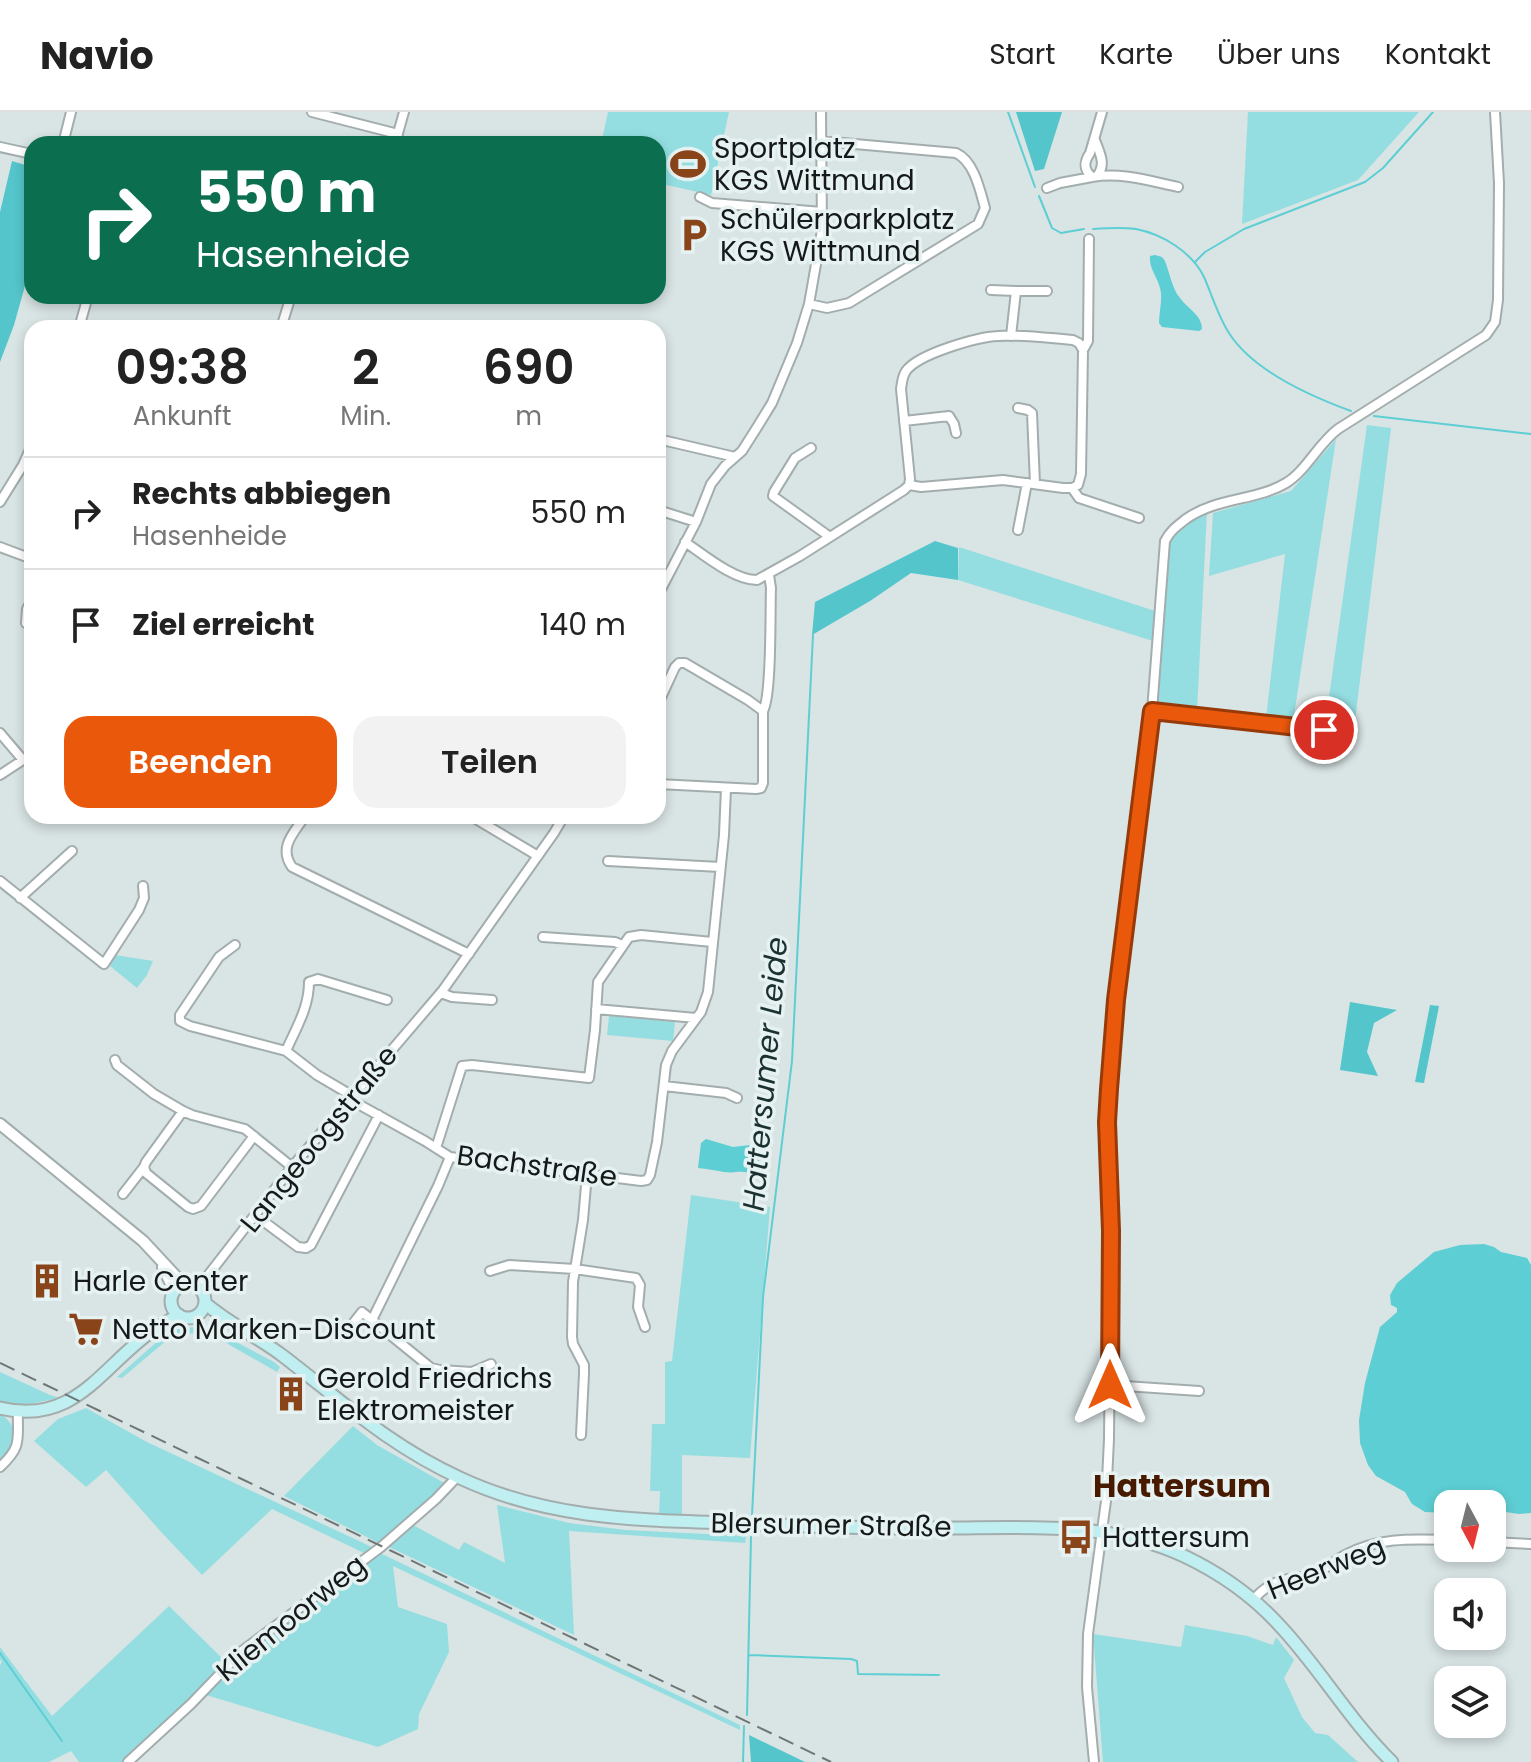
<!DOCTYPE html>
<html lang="de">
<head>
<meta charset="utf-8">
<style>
  :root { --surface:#fff; --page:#f2f2f2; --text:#222; --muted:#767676; --line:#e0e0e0; --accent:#ea580c }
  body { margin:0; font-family:Poppins,sans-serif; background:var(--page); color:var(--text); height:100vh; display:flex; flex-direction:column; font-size:30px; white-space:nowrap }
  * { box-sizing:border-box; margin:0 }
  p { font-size:26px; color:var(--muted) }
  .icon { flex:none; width:44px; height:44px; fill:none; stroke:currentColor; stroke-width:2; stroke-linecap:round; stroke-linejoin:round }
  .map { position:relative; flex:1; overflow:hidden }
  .sheet { position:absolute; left:24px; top:208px; width:642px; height:504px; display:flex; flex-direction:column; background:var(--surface); border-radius:24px; box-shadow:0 4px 12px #0003 }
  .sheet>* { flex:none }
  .top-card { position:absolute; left:24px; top:24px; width:642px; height:168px; border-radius:24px; box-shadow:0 4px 12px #0003; background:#0b6e4f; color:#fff; overflow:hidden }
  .needle { width:52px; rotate:173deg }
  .fabs { position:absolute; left:1434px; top:1378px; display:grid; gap:16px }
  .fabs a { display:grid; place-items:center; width:72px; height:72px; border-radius:16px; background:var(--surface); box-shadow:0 4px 12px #0003; font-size:40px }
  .pin { position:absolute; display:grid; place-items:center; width:68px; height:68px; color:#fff; margin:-34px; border:4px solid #fff; border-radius:50%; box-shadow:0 2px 8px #0007 }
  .me { position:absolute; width:88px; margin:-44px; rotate:0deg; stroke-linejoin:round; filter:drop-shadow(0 0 6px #0008) }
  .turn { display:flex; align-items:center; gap:28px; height:168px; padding:0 40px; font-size:36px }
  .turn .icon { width:104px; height:104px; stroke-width:2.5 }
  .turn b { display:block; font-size:56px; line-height:68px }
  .eta { display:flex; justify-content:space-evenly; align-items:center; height:136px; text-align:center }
  .eta b { font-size:48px; font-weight:600; line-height:56px }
  .button { display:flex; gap:16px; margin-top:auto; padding:16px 40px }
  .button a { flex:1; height:92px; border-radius:24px; background:var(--accent); color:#fff; font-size:32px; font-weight:600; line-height:92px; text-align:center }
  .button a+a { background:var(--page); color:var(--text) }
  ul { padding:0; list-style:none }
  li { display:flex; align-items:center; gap:24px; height:112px; padding:0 40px; border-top:2px solid var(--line) }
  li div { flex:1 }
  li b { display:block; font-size:30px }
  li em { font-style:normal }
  header { display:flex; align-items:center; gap:48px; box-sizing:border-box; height:112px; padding:0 40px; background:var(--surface); border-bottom:2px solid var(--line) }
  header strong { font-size:38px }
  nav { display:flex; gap:44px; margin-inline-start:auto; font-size:28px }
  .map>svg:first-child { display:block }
  .green { fill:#94dee1 }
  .forest { fill:#54c6cb }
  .water { fill:#5dced3 }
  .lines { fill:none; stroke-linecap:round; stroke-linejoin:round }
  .stream { stroke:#5dced3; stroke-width:2 }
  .minor-casing { stroke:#a3adad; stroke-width:12 }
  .tertiary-casing { stroke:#a3adad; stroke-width:14 }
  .secondary-casing { stroke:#a3adad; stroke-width:15 }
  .minor { stroke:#fff; stroke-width:8 }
  .tertiary { stroke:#fff; stroke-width:10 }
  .secondary { stroke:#c0eff2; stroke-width:11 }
  .rail { stroke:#6f7676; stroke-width:2; stroke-dasharray:16 8; stroke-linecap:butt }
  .route-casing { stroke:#983908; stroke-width:20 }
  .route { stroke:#ea580c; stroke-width:14 }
  .labels { text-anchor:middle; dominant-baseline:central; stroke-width:7; stroke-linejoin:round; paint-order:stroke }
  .poi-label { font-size:28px; fill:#151919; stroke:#e6f1f1; text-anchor:start }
  .street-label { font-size:28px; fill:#151919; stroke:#e6f1f1 }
  .water-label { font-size:30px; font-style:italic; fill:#1b3031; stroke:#e6f1f1 }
  .quarter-label { font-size:32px; font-weight:bold; fill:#481b00; stroke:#e6f1f1 }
</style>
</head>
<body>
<header>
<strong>Navio</strong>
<nav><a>Start</a><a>Karte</a><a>Über uns</a><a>Kontakt</a></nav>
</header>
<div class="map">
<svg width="1531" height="1650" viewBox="0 0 1531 1650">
  <rect width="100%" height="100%" fill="#d9e4e4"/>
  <!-- green -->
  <path class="green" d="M608,0H729L711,83L658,71V32H601Z
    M1248,0H1419L1358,68L1242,112Z
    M1367,313L1391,316L1354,617L1325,614Z
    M1336,327L1293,610L1266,606L1285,442L1209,464L1213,401L1291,379Z
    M1207,399L1197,599L1158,596L1166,447C1169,422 1183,408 1207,399Z
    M959,435L1155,499L1153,529L958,468Z
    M115,843L153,849L147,863L137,876L110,854Z
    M609,904L675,910L673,929L607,923Z
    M691,1083L770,1095L750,1346L682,1343V1402L659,1404L660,1379H650L652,1312H665V1250L672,1249Z
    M206,1214L274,1250L280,1255L277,1260L207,1220L173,1223L122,1266L117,1265L168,1220L174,1217Z
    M0,1260L50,1283L59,1286L25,1293L0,1289Z
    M86,1296L147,1330L374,1436L366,1442L272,1397L202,1463L163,1422L106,1358L86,1375L34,1329L58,1307Z
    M0,1302C22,1315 14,1334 0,1350Z
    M353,1314L377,1333L446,1372L379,1431L284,1384Z
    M497,1393L569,1411L626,1418L746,1424L745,1431L569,1419L574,1523L387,1434L413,1413L459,1438L464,1430L505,1451Z
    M380,1441L740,1613V1618L393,1454L398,1495L447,1512L449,1540L419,1602L418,1617L378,1635L206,1583L248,1541Z
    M169,1494L226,1550L189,1588L122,1650H79L71,1639L49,1650H0V1553L2,1550L0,1547V1535L52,1604Z
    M1185,1513L1247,1524L1273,1533L1276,1525L1294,1548L1284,1566L1302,1605L1315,1621L1328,1623L1358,1650H1103L1093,1522L1181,1535Z"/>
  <!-- forest -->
  <path class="forest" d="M1016,0H1062L1044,57L1035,59Z
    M12,49L32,55V149L14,213L0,250V100Z
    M935,429L958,436V468L911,461L870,489L812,523L815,490Z
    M1350,890L1397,898L1374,911L1367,940L1378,964L1340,958Z
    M1430,893L1439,894L1424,971L1415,970Z
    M749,1623L805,1650H751Z"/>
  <!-- water -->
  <path class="water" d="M1155,143L1162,145L1165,149C1169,159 1173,179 1180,186C1188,197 1202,203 1202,217L1199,219L1162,215L1159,211C1159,200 1163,187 1160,176C1157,164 1149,157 1150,144Z
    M706,1027L733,1035L759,1032L762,1036L759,1044L760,1064L756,1065C743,1056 738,1062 724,1060C715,1058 707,1057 698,1056L701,1031Z
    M1484,1132L1494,1135L1501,1140L1527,1146L1531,1153V1401L1519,1402L1492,1398V1392H1448V1401L1425,1400L1412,1392L1405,1380L1376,1364L1368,1353L1360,1331L1359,1308L1365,1271L1380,1215L1397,1200V1196L1391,1193L1390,1183L1397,1171L1434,1140L1460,1133Z"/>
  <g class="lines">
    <!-- stream -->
    <path class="stream" d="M1008,0L1035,75
      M1039,84L1052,116L1061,121L1084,117
      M1093,117C1107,116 1121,115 1136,117C1162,122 1192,140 1204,165C1212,183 1218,204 1229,221C1253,259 1310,284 1351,299
      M1195,150L1205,140L1244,117L1365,70L1383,56L1433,0
      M1374,304L1531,322
      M752,1403L763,1185L792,949L813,523
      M0,1541L62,1629
      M749,1543L851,1547L857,1549L858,1562L939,1563
      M747,1603L751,1425
      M743,1650L744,1614"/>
    <!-- minor casing -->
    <g class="minor-casing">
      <path id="minor" d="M312,0L398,22
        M1102,0L1090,41C1084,50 1083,57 1092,65C1121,60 1150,69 1178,75
        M1095,28C1099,40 1107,52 1097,64
        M63,32L71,0
        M395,32L404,0
        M0,35L32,42
        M1047,76L1060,71L1092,65
        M700,85L712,91L822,100
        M991,178L1016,179
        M809,192L827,196L849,191L978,112L985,96C980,78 974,49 956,41L821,29
        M79,216L88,184
        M281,216L291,184
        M1011,224L1016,179H1047
        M1018,296L1028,298L1032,301L1035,372
        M904,309L949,304L954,312L956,321
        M658,327L735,345
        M811,336L795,346L774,380L773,384L830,425
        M909,373L921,375L1003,368L1063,376H1072L1078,373L1081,362L1083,238
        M1072,376L1079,386L1139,406
        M0,390L23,353L32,333
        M658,398L696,410
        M1018,418L1027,371
        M685,430C704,443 734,468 757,468L800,444L904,378L909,373L910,367L901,277C902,271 902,265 906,259C918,242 977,225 998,224C1022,222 1048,226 1073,228L1079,231L1083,238L1088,229L1089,127
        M0,435L32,447
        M658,483L696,410L711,372L725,354L742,339L756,317L772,291L797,231L809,192L822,118L821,0
        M26,511L27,497L32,488
        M658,592L675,555L679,551H685L748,588L763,599
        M1152,599L1352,622
        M0,621L23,648
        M0,663L32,642
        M658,672L756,677L761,676L763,671V599C772,584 770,499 771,476L769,463
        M305,704C294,721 278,735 292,755L469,842
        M471,704L538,744
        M608,749L720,755
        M0,769L104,852L139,798L144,786L143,774
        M20,786L72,739
        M543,825L615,830L622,833
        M235,833L219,845L180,903V909L190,914L286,939L317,963L351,983
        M441,881L452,885L492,888
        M596,897L696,906
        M286,939C296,916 309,896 309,870L318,867L387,888
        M115,948L117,953L154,982L183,999L192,1003L245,1017L292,1055
        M664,974L726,981L737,986
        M349,987L425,1029L450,1045L641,1069L647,1068L650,1063L657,1030L666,953L672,939L701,900L708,880L724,723L726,676
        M183,999L146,1050L144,1055L146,1061L188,1095L193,1097L201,1094L254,1024
        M436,1036L462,954L472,953L589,966L595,918L598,870L629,825L641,823L712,830
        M450,1045L438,1074L372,1208L431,1256L440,1258L472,1260L491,1252
        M123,1082L144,1055
        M255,1103L298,1135L306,1136L311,1133L379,1003
        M490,1159L509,1153L575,1157L636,1166L640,1173L638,1195L645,1215
        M199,1175L292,1055L443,878L554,721L564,704
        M344,1223L362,1200L372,1208
        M1110,1273L1199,1279
        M581,1323L584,1262V1253L573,1232L572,1225L573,1170L583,1108L587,1062
        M0,1355C23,1334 17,1327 18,1299
        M1492,1430L1531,1432
        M1253,1488C1265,1474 1277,1468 1295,1466C1302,1465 1308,1465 1313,1462C1325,1458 1334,1449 1345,1443C1378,1425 1412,1427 1448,1428
        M128,1650L191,1592L242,1539L381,1435L436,1387L457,1365
        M1094,1650L1087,1575L1088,1522L1106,1389L1109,1327L1111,1119L1107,1010L1109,977L1116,888L1152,599L1165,429C1170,419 1177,414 1186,407C1217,385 1256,389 1286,371C1306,359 1318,332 1338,317L1486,223L1495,210L1498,188L1499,71L1495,0"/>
    </g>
    <!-- tertiary casing -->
    <g class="tertiary-casing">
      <path id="tertiary" d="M0,1012L143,1129L183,1172
        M163,1155L174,1178"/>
    </g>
    <!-- secondary casing -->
    <g class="secondary-casing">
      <path id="secondary" d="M171 1189a17 17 0 1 1 34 0a17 17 0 1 1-34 0Z
        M205,1191C229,1212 258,1225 283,1244C343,1290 390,1334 460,1366C548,1407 635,1408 730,1411C795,1414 860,1416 925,1416C1012,1417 1103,1406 1184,1444C1220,1461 1254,1485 1281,1515C1321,1558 1350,1609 1392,1650
        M0,1296C75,1314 101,1255 152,1219C160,1213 170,1208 179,1203"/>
    </g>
    <!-- minor -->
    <use href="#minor" class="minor"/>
    <!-- tertiary -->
    <use href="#tertiary" class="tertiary"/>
    <!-- secondary -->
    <use href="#secondary" class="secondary"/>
    <!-- rail -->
    <path class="rail" d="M0,1251L831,1650"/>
  </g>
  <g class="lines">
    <!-- route casing -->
    <g class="route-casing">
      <path id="route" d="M1110,1273L1111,1119L1107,1010L1109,977L1116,888L1152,599L1324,618"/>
    </g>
    <!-- route -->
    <use href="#route" class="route"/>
  </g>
  <!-- icons -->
  <defs>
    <g id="stadium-bare" transform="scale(2.76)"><path d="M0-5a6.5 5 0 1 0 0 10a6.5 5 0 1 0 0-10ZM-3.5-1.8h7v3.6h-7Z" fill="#89441a" stroke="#e6f1f1" stroke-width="2.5" paint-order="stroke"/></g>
    <g id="parking-bare" transform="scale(2.76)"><path d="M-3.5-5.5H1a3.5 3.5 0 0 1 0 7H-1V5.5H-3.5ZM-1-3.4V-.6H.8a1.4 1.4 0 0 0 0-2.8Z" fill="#89441a" stroke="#e6f1f1" stroke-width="2.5" paint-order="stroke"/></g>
    <g id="building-bare" transform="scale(2.76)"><path d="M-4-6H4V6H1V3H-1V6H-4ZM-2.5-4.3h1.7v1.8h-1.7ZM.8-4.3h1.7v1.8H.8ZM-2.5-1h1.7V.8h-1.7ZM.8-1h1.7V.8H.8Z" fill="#89441a" stroke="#e6f1f1" stroke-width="2.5" paint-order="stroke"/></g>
    <g id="supermarket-bare" transform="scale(2.76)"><path d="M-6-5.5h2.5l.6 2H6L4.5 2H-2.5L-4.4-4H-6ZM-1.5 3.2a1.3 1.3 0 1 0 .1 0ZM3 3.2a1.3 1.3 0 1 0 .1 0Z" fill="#89441a" stroke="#e6f1f1" stroke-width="2.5" paint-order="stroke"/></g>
    <g id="bus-bare" transform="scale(2.76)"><path d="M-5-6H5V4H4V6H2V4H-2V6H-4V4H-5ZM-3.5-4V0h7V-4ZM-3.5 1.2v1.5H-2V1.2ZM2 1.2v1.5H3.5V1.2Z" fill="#89441a" stroke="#e6f1f1" stroke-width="2.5" paint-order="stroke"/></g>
  </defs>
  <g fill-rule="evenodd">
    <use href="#stadium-bare" x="688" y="52"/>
    <use href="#parking-bare" x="694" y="123"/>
    <use href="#building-bare" x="47" y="1169"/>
    <use href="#supermarket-bare" x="86" y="1217"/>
    <use href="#building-bare" x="291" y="1282"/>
    <use href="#bus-bare" x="1076" y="1425"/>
  </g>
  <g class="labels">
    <!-- poi labels -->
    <g class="poi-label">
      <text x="714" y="36">Sportplatz<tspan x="714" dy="32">KGS Wittmund</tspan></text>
      <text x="720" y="107">Schülerparkplatz<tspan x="720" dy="32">KGS Wittmund</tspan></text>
      <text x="73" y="1169">Harle Center</text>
      <text x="112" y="1217">Netto Marken-Discount</text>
      <text x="317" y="1266">Gerold Friedrichs<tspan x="317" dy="32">Elektromeister</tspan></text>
      <text x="1102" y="1425">Hattersum</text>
    </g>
    <!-- street labels -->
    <g class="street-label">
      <text transform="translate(319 1027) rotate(-51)">Langeoogstraße</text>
      <text transform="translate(537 1054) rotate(8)">Bachstraße</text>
      <text transform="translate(831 1413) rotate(1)">Blersumer Straße</text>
      <text transform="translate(1326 1456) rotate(-22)">Heerweg</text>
      <text transform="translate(291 1506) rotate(-39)">Kliemoorweg</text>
    </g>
    <!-- water labels -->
    <g class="water-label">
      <text transform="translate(765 962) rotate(-85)">Hattersumer Leide</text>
    </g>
    <!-- quarter labels -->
    <g class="quarter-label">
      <text x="1182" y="1373">Hattersum</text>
    </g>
  </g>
</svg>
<div class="fabs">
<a><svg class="needle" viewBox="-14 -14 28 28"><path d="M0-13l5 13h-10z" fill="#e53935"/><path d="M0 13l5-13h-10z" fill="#767676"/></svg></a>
<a><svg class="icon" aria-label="sound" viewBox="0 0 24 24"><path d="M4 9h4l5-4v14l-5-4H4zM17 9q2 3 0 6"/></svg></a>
<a><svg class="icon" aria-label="layers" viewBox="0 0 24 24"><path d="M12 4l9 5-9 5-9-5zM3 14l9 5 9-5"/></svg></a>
</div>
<div class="pin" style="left:1324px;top:618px;background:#d93025"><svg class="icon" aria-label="arrive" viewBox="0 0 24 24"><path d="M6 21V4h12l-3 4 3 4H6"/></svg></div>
<svg class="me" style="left:1110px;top:1273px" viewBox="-20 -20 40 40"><path d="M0-17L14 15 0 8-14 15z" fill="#ea580c" stroke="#fff" stroke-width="4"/></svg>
<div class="top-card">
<div class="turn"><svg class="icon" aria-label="right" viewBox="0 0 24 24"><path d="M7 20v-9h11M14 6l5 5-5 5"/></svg><div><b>550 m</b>Hasenheide</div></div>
</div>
<section class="sheet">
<div class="eta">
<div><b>09:38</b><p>Ankunft</p></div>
<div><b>2</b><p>Min.</p></div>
<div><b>690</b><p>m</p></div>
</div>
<ul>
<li><svg class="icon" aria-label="right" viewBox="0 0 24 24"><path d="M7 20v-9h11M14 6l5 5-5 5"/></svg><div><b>Rechts abbiegen</b><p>Hasenheide</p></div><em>550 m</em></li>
<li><svg class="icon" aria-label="arrive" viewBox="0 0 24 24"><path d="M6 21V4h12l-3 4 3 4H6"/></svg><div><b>Ziel erreicht</b></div><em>140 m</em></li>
</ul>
<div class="button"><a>Beenden</a><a>Teilen</a></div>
</section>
</div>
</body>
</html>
